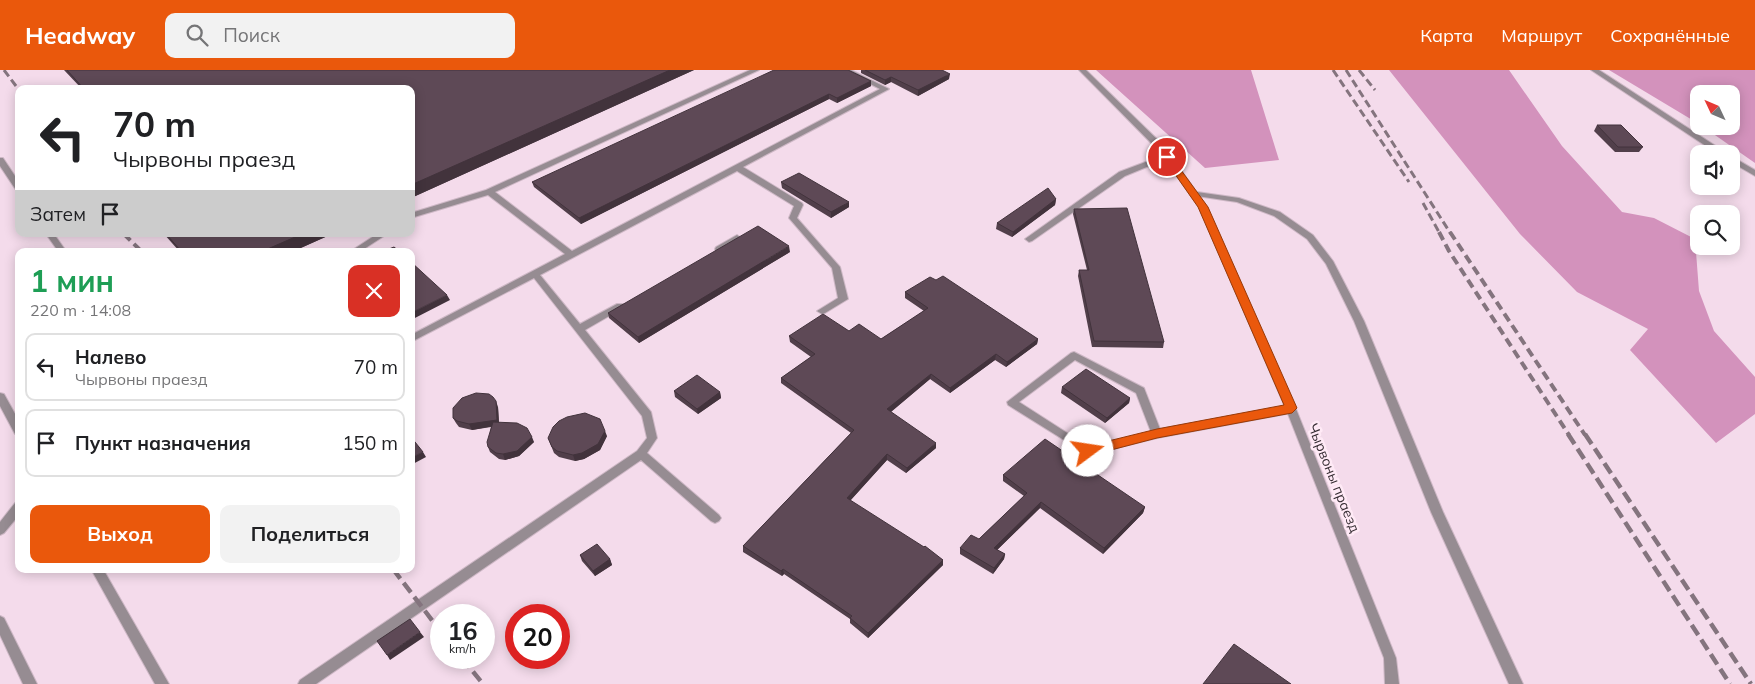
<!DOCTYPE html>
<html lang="ru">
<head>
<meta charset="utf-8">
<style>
  :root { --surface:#fff; --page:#f2f2f2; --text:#202124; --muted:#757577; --line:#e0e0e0; --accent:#ea580c }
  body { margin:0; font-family:Mulish,sans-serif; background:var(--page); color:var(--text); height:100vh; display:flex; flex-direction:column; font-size:19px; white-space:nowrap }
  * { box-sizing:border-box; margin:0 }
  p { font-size:16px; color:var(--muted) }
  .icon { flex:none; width:28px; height:28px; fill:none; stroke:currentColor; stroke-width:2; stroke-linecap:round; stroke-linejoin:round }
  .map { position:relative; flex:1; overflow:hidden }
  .panel { position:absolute; left:15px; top:178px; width:400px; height:325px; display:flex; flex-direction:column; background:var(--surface); border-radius:10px; box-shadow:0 2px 12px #0003 }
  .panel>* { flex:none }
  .hud { position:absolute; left:15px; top:15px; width:400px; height:152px; border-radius:10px; box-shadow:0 2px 12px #0003; background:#fff; color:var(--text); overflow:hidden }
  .needle { width:32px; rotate:314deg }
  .controls { position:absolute; left:1690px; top:15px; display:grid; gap:10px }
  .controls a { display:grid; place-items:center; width:50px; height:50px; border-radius:10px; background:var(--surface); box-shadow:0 2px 12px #0003; font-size:25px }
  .speed { position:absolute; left:430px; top:534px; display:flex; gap:10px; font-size:25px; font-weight:700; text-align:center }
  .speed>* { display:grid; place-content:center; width:65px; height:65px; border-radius:50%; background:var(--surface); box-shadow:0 2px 12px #0003; line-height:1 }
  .speed small { font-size:12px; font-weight:400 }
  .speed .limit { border:8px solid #d22; background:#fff; color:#111 }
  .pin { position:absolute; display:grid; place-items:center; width:42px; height:42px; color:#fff; margin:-21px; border:2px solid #fff; border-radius:50%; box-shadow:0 1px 5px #0007 }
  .me { position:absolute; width:55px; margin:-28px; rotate:76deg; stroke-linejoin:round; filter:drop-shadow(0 0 4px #0008) }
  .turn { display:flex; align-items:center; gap:18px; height:105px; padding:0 15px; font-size:22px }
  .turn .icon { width:65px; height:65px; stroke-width:2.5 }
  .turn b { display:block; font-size:35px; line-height:42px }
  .then { display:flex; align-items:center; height:48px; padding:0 15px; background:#0003; gap:10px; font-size:19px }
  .round { display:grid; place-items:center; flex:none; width:52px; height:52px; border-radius:10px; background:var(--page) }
  .summary { display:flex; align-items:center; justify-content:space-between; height:85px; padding:0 15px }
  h1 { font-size:30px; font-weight:700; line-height:38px; color:#1e9e55 }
  .button { display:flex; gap:10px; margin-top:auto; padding:10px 15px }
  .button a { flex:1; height:58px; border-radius:10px; background:var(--accent); color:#fff; font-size:20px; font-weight:700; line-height:58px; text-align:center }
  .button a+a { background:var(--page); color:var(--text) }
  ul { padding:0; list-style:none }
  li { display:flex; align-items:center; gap:15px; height:68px; margin:0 10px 8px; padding:0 5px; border:2px solid var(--line); border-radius:10px }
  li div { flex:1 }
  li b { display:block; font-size:19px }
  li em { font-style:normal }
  header { display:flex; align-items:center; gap:30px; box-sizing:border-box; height:70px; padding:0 25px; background:var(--accent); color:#fff }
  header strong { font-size:24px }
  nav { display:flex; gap:28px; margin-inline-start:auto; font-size:18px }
  .search { width:350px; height:45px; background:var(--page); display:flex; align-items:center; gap:12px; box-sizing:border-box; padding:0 18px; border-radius:10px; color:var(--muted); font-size:19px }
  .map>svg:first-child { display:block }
  .forest { fill:#d392bc }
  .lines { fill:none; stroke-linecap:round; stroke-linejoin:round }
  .lane-casing { stroke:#ceb8c6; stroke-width:2 }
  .street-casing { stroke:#ceb8c6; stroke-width:2 }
  .lane { fill:#968c92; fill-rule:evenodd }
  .street { fill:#968c92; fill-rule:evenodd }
  .rail-far2 { stroke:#84747e; stroke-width:3; stroke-dasharray:8 4; stroke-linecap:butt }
  .rail-far1 { stroke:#84747e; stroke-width:4; stroke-dasharray:9 5; stroke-linecap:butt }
  .rail { stroke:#84747e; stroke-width:4.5; stroke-dasharray:12 5.5; stroke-linecap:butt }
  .wall { fill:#513f4a }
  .shaded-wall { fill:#42333c }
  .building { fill:#5e4956; stroke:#42333c }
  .route { fill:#ea580c; stroke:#983908 }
  .labels { text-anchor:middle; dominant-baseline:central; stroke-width:5; stroke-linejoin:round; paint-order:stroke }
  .street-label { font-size:14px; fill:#352c32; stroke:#ffeaf6 }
</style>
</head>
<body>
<header>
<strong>Headway</strong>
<div class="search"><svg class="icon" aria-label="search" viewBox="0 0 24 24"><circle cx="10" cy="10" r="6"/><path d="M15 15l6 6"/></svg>Поиск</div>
<nav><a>Карта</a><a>Маршрут</a><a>Сохранённые</a></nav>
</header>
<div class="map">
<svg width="1755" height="614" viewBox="0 0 1755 614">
  <rect width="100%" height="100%" fill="#f4dbeb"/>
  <!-- forest -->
  <path class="forest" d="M1096,0H1251L1279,90L1205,98Z
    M1389,0H1509L1562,76L1622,142L1654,148L1695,169L1699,221L1714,261L1755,307V344L1716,373L1630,280L1648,259L1577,222L1520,164Z
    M1609,0H1755V93L1702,56H1731V24H1699V54Z"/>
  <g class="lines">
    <!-- lane casing -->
    <g class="lane-casing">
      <path id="lane" d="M750,0H759L495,122L572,181L880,19L843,0H851L889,19L743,97L802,133L803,135L797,148L840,197L848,229L825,243L822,244L817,241L838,228L832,198L789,148L794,136L737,101L540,205L580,254L617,234H623L625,236L623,238L585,260L651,342L657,368L647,383L719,445L721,448L719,451L715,453L711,451L641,390L316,614H298L300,610L637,381L647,368L642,346L534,208L411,272V265L565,184L488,125L411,148V143L486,120Z
        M1164,85H1167L1171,87L1125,106L1032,171L1029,172L1025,169L1119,102Z
        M0,88H3L19,112V120H16L0,96Z
        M1190,121L1239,128L1280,142L1313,165L1333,191L1364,251L1443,442L1523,614H1509L1431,442L1354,251L1326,194L1307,169L1274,146L1237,132L1190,125Z
        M46,164H54L66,181H58Z
        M377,164H387L361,181H351Z
        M737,165L741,168L740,170L722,181H716L715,179L716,177Z
        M1074,282L1144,318L1160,359L1291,335L1295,336L1296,339L1295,342L1291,343L1157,368L1088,385L1008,335L1007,332L1071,283ZM1075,290L1136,323L1151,362L1089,377L1019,332Z"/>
    </g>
    <!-- street casing -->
    <g class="street-casing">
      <path id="street" d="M1079,0H1086L1164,76L1207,137L1296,339L1396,588L1399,614H1385L1384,588L1286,339L1199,137L1158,80Z
        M1591,0H1599L1728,84H1718Z
        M1731,86L1755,100V106L1731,92Z
        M0,323L4,324L19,351V365L15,364L0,336Z
        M19,431V445L4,463L0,465V452L15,433Z
        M91,499H103L169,614H155Z
        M0,546L4,548L37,614H23L0,565Z"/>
    </g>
    <!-- lane -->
    <use href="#lane" class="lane"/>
    <!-- street -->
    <use href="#street" class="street"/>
    <!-- rail-far2 -->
    <path class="rail-far2" d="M4,0L19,20
      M1333,0L1409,112
      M1346,0L1451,164
      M1359,0L1375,20
      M1423,133L1440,164"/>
    <!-- rail-far1 -->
    <path class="rail-far1" d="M1439,162L1449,181L1569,365
      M1450,162L1585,365
      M124,164L141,181"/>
    <!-- rail -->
    <path class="rail" d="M1568,364L1730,614
      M1585,364L1751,614
      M393,499L441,562
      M462,588L483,614"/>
  </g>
  <!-- wall -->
  <path class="wall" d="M64,0H694L411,128L81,18Z
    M861,0H942L949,9L918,26L891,12L885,15L861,3Z
    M871,11V16L837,33L829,29L581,154L534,117L532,112Z
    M1597,55L1643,77L1639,82H1615L1594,61Z
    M781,112L849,137L831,148L782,118Z
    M1056,129L1055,135L1012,167L996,159L997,153Z
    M1074,139L1164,272L1163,278L1092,277L1078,206L1079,200H1087L1073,144Z
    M164,164H332L294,181H179Z
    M790,182L639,273L609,248L608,243Z
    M936,210L1038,269L1037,274L1006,297L995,290L950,323L930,309L891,342L936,378L906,403L887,390L850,431L943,490V495L868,568L850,553V549L784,504L782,506L743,482V476L851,363L781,313V308L811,287L790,272L789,266L849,261L881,269L924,241L905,228V222Z
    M1062,317L1130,328L1129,333L1105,353L1061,323Z
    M674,321L720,322L721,328L698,344L675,327Z
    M498,337L499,352L534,372L519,386L505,390L499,389L490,382L488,377L491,357L472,360L459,357L456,353L453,348Z
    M607,366L600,380L584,389L575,391L559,387L554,383L548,368Z
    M1003,405L1145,437L1143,443L1103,484L1040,438L997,480L1005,484L1004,489L993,504L960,484V478L979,469L1024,426L1003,411Z
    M580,485L610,489L612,495L595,506L582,491Z"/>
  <!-- shaded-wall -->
  <path class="shaded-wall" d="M670,0H694L411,128V115Z
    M950,4L949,9L918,26V20Z
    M891,7V12L885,15V10Z
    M871,11V16L837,33V28Z
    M829,24V29L581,154L579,148Z
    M1056,129L1055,135L1012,167L1013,162Z
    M849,132V137L831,148V142Z
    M302,164H332L294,181H263Z
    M789,176L790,182L639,273L638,267Z
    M447,225L450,230L411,250V243Z
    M1038,269L1037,274L1006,297L1007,292Z
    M996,284L995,290L950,323V318Z
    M931,304L930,309L887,345V339Z
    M720,322L721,328L698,344L697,339Z
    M1130,328L1129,333L1105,353L1107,348Z
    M496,331L498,337L499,355L472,360L469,354Z
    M605,361L607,366L600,380L584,389L575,391L573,385Z
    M532,367L534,372L519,386L505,390L503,384Z
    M936,373V378L906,403L907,398Z
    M423,382L426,387L411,395V388Z
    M887,384V390L847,434V428Z
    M1041,432L1040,438L994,483V478Z
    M1145,437L1143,443L1103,484L1104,478Z
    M1005,484L1004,489L993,504L994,498Z
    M610,489L612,495L595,506L593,501Z
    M943,490V495L868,568V563Z
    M783,499L784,504L782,506L781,501Z
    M420,562L424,567L390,590L387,585Z"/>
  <!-- building -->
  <path class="building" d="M67,0H670L411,115V19H79L83,18Z
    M774,0H848L871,11L837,28L829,24L579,148L532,112Z
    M865,0H942L950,4L918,20L891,7L885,10Z
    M1597,55H1621L1643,77H1618Z
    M799,103L849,132L831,142L781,112Z
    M1048,118L1056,129L1013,162L997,153Z
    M1127,138L1164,272L1094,271L1079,200H1089L1074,139Z
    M758,156L789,176L638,267L608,243Z
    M166,164H302L263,181H181Z
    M394,177L399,181H384Z
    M411,192L447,225L411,243Z
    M943,206L1038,269L1007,292L996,284L950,318L931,304L887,339L936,373L907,398L887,384L847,428L924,477L925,476L943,490L868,563L850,548L852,546L783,499L781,501L743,476L854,360L781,308L815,284L789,266L823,244L849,261L859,254L881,269L928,238L905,222L930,207L936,210Z
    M1086,299L1130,328L1107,348L1062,317Z
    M697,305L720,322L697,339L674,321Z
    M476,323L489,324L493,327L496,331L497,350L469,354L457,351L453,348V338L462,328Z
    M585,343L600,349L605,361L598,374L582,383L573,385L557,381L552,377L548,368L553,357L559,351L567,347Z
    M493,352L517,353L527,358L532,367L517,381L503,384L496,383L488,377L487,372Z
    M411,367L423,382L411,388Z
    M1045,369L1145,437L1104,478L1041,432L994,478L1005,484L994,498L960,478L971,465L979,469L1027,423L1003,405Z
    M597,474L610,489L593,501L580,485Z
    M410,549L420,562L387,585L377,571Z
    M1234,574L1291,614H1203Z"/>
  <!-- route -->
  <path class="route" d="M1167,84L1170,85L1208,137L1297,338L1292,343L1157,368L1088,386L1083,384L1081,381L1083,378L1088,376L1157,359L1284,335L1198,137L1163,87Z"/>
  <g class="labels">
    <!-- street labels -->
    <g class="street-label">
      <text transform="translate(1334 408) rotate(68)">Чырвоны праезд</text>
    </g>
  </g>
</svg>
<div class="controls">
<a><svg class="needle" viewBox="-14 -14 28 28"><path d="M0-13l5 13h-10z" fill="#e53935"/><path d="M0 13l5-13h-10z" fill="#757577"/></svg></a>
<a><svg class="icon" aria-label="sound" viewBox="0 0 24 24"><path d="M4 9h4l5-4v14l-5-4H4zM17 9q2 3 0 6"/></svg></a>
<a><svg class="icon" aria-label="search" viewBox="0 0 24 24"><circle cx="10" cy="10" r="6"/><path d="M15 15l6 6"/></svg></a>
</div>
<div class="speed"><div>16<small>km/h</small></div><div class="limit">20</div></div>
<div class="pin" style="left:1167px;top:87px;background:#d93025"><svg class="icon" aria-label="arrive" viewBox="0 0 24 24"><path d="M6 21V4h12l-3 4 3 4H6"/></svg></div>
<svg class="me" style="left:1088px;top:381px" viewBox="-20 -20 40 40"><circle r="19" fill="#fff"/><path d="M0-13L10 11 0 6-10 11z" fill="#ea580c"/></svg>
<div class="hud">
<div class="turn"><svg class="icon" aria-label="left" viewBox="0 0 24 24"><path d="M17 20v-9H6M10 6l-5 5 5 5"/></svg><div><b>70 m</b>Чырвоны праезд</div></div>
<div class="then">Затем<svg class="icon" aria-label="arrive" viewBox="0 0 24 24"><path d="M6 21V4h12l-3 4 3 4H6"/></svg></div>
</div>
<section class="panel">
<div class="summary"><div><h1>1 мин</h1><p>220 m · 14:08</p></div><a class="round" style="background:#d93025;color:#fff"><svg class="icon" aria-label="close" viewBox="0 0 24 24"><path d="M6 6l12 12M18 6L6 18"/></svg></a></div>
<ul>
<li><svg class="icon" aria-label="left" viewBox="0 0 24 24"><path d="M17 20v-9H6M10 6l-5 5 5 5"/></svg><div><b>Налево</b><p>Чырвоны праезд</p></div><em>70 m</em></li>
<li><svg class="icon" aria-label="arrive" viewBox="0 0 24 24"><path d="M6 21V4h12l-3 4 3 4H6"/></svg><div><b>Пункт назначения</b></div><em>150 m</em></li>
</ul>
<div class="button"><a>Выход</a><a>Поделиться</a></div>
</section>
</div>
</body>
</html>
